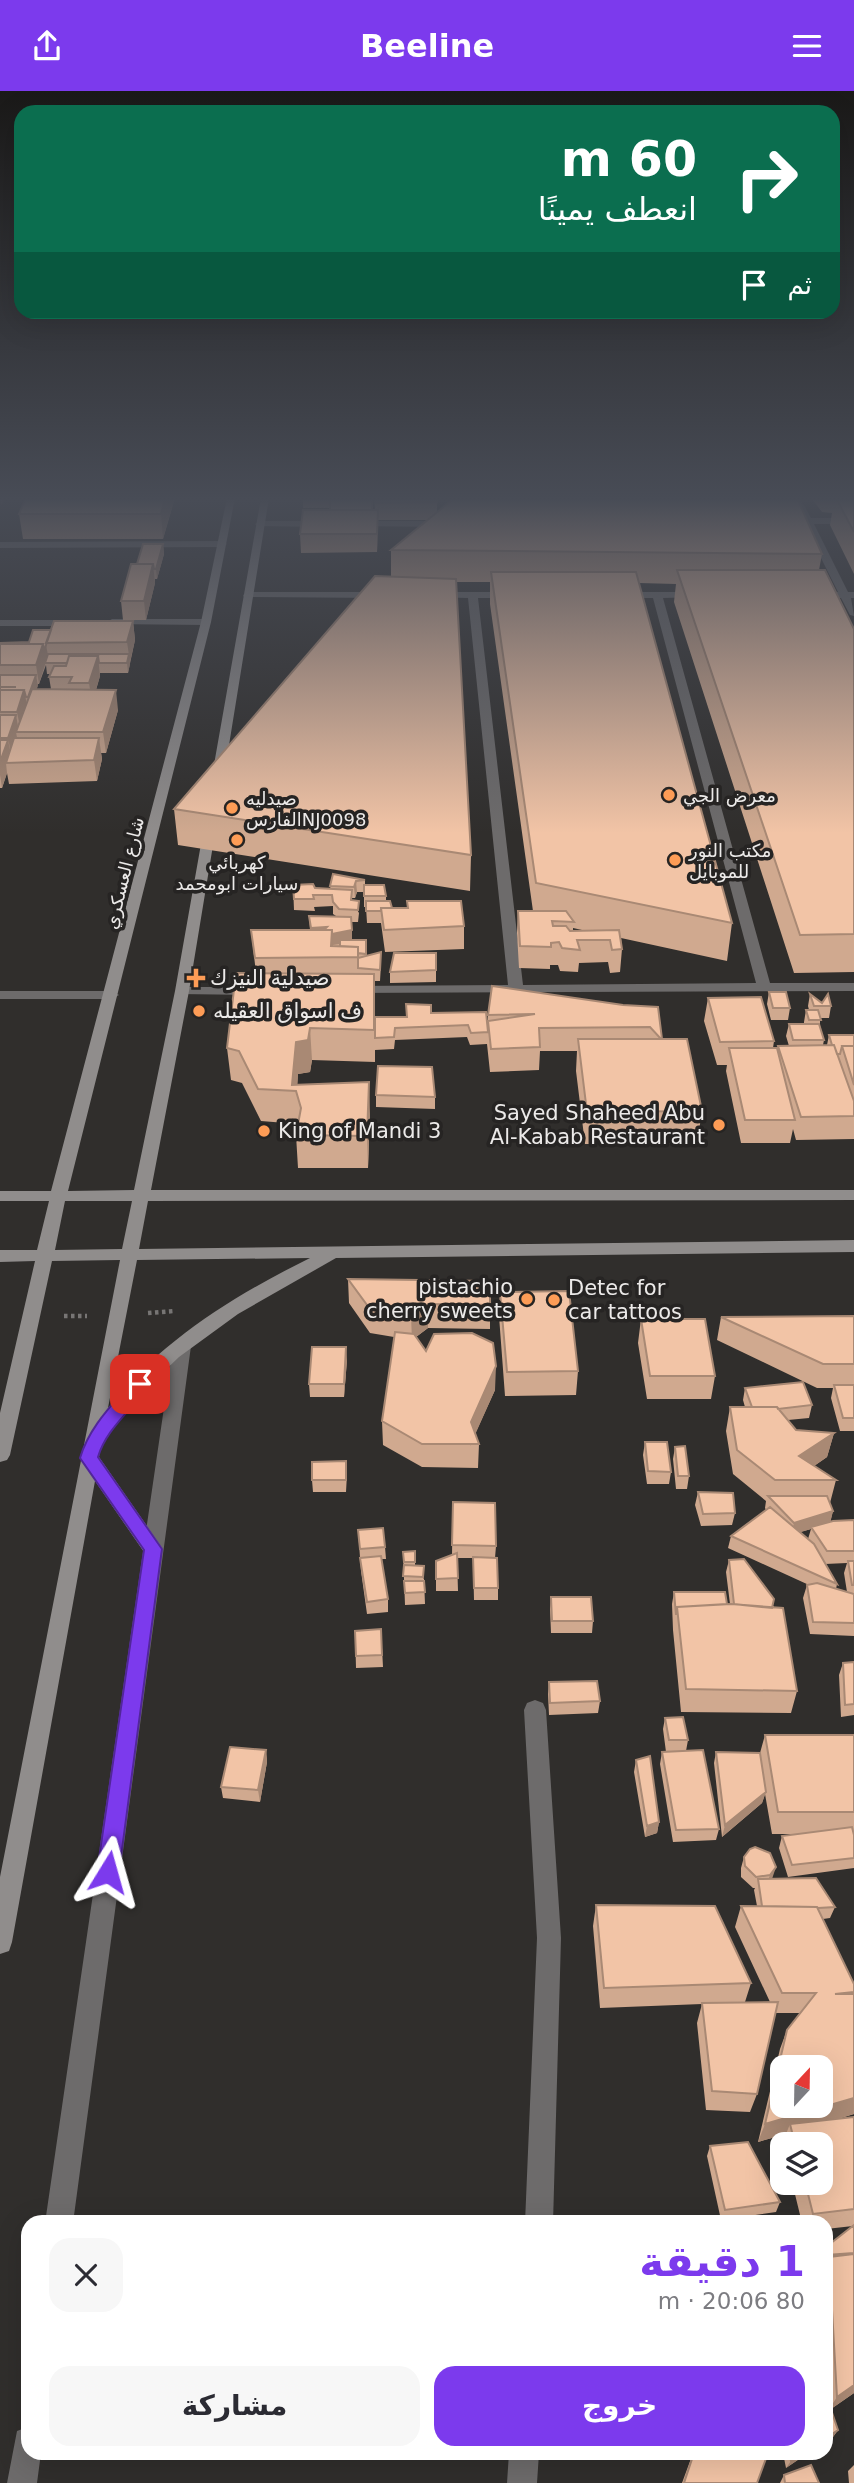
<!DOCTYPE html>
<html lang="ar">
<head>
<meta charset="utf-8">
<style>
  :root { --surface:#fff; --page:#f7f7f7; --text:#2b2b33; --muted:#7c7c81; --accent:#7c3aed }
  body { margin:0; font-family:"DejaVu Sans",Cairo,sans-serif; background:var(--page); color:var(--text); direction:rtl; height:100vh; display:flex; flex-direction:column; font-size:26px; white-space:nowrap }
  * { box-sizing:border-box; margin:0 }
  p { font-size:23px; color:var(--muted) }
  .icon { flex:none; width:38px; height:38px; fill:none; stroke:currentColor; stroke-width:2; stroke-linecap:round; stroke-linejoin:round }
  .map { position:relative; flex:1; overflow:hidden; direction:ltr }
  .side { position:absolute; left:21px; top:2124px; width:812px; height:245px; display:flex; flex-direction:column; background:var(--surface); border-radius:21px; box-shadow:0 7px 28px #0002; direction:rtl }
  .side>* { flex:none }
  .guide { position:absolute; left:14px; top:14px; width:826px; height:214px; border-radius:21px; box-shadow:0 7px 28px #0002; direction:rtl; background:#0b6e4f; color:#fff; overflow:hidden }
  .needle { width:46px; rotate:22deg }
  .tools { position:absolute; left:770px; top:1964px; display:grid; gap:14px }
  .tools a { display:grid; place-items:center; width:63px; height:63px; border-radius:14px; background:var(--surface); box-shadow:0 7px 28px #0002; font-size:35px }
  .pin { position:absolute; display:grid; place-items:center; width:60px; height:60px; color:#fff; margin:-30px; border-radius:14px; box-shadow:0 4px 10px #0006 }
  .me { position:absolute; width:77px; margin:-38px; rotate:8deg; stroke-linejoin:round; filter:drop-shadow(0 0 5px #0008) }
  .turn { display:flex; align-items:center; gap:24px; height:147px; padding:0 28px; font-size:32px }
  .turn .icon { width:91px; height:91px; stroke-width:2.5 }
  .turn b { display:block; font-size:49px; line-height:60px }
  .then { display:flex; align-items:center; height:66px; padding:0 28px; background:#0003; gap:14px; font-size:26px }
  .round { display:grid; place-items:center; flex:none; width:74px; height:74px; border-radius:21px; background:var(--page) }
  .summary { display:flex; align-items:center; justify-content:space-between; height:119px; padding:0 28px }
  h1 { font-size:42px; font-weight:800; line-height:52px; color:var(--accent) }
  .action { display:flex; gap:14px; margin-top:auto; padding:14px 28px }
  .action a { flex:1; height:80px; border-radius:21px; background:var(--accent); color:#fff; font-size:28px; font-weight:800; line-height:80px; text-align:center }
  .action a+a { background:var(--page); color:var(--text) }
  header { display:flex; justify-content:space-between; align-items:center; height:91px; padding:0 28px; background:var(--accent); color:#fff; font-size:32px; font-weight:800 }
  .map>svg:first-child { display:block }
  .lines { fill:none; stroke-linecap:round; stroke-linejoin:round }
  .path { stroke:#777574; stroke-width:4.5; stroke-dasharray:3.5 3.5; stroke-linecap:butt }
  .minor { fill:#6d6b6b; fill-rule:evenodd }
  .secondary { fill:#908d8c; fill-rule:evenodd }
  .wall { fill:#d0a98f; fill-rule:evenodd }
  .shaded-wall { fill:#a98974 }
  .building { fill:#f2c4a6; stroke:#a98974; stroke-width:2; fill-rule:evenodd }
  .route { fill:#7c3aed; stroke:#51269a; stroke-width:2 }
  .poi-dot { fill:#fd9c56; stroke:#262423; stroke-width:2.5 }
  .labels { text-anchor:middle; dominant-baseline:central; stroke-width:7; stroke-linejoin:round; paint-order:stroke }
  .far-poi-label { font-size:18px; fill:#eceae9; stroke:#262423; text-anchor:start }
  .far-street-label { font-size:18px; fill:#eceae9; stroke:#262423 }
  .poi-label { font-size:21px; fill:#eceae9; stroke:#262423; text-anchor:start }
</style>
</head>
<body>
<header><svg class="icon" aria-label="menu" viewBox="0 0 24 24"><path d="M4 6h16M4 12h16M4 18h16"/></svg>Beeline<svg class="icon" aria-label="share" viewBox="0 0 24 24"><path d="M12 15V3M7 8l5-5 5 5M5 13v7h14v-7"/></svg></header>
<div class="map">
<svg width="854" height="2392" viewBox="0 0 854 2392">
  <rect width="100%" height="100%" fill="#302e2c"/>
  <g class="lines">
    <!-- path -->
    <path class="path" d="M148,1222L174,1220
      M64,1225H87"/>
    <!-- minor -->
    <path class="minor" d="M792,407H800L811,427H854V433H814L848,501H854V507H851L854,525L850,524L841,507H815L810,504L815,501H838L804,433H785L780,430L802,427Z
      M260,430H323L328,433L323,436L257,435L255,433Z
      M355,430H446L451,433L446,436L352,435L350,433Z
      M0,451L222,450L227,453L222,456L0,457Z
      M248,501H381L386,504L381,507L244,506L243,504Z
      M434,501H514L519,504L514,507H478L523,894L756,892L653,507H619L614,504L619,501H696L701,504L700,506L663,507L770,892H854V900L345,902L343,899L350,895L508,894L468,507L430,506L429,504Z
      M112,528H206L211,531L206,534L108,533L107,531Z
      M0,529H77L82,532L77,535H0Z
      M182,896H256L263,900L256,904L177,903V897Z
      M0,900H112L119,904L112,908H0Z
      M182,1248L188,1250L191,1255L73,2132H45L173,1255L176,1250Z
      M535,1609L543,1612L546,1619L561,1847L553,2132H525L537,1847L524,1619L527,1612Z
      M28,2336V2362H41L37,2392H7L17,2340Z
      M509,2362H539L537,2392H507Z"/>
    <!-- secondary -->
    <path class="secondary" d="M227,407H235L211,531L68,1100L134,1099L175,900L204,736L210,732L216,736L189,900L151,1099H854V1109L148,1110L139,1158L854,1149V1161L336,1167L238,1223L179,1266L153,1291L102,1349L99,1366L163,1458L160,1464L153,1466L146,1464L95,1390L12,1851L9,1860L0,1863V1786L120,1169L52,1170L10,1364L7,1369L0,1371V1322L35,1170L0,1171V1159H37L49,1110H0V1100H51L201,531ZM65,1110H132L122,1158L55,1159ZM310,1167C235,1204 160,1250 108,1317L137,1169Z
      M261,407H269L224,685L218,689L212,685Z"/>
  </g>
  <!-- wall -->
  <path class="wall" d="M26,407H175L163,448H23L19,423Z
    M303,407H371L372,419H375L374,407H437V421L466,408V407H609V408L797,407L822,463L819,479L854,538V881L794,882L674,511L676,493L639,492L732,832L727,870L621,847L622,858L620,881L610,882L608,871L579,872L578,881L560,880L558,874H550V878L519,877L517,842L518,820H533L490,513V491H456L471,764L470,800L178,754L174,718L391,486V459L428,429H378L377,461L301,462L300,443L330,419V417H303ZM573,837L582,839L586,840H573Z
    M812,407H854V483L830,434L832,422L822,421L812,408Z
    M163,453L164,463L157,488H155V492L146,529H123L121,510L137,473Z
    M133,530L135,549L128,582H100V585L96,599L118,619L106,662H101L102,668L97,690L9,693L7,682L2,697H0V552L29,551L51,539ZM46,574L47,583H51L49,586L51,598H36L38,593H39Z
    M333,783L365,789V794L386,805V810L392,817H407V810L464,835V858L385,861L381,832H367L366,816H364V801H357L355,807H352V810L359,822L358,831H351L352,849H366V865L381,873L380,890H374L375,926H406L431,922L488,937V924L623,914L658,916L662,948L702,1020L697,1053H585L576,980L577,960H540L539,979L490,981L487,953L470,954L467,946L395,949L394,958L375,959V971L312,969L310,981L298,983L297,994L370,1023L368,1077H298L296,1044L298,1033L261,1030L242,992L231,989L227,957L256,882L251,839H310L309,825H336L333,823V815L314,816L315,820L294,819L293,794L330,798Z
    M436,862V891L390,892V881Z
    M769,901L790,917L788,929H771L767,913Z
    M810,903L822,912L831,915L829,927H820V935L824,949L823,954H827L829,944L854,945V1048L796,1049L793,1038L790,1052H741L726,980L727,974H717L704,930L708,907L774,950L773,957L777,959L778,955H789L786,945L789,933H804V931L806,919H809L808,915Z
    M376,1004L435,1006V1018L376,1016Z
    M348,1188L490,1214V1238L428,1237L416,1246L426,1260L495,1299L475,1343L479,1353L478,1377L422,1376L383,1354L382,1330L394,1246L370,1242L349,1212Z
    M500,1201L578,1280L576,1304L505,1305L499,1225Z
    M854,1225V1340H840L831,1307L833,1297H817L717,1249L721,1226Z
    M641,1228L715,1285L711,1308H647L638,1252Z
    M347,1269L344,1306H310L309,1293Z
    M745,1297L812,1314L809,1327L788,1329L796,1339L834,1342L827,1366L814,1375L836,1389L830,1412L833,1420L830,1431L854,1429V1545L810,1543L803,1507L807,1494H809L728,1457L731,1445L766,1419L765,1417L766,1410L733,1383L726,1340L730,1316H745L743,1309ZM811,1438L808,1448L800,1441ZM847,1472L844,1482L847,1501L836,1498L837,1493L825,1473Z
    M645,1351L671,1381L669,1393H647L643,1364Z
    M675,1356L689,1385L687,1398H676L673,1368Z
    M347,1383L346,1401H313L312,1389Z
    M698,1401L735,1422L732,1434L701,1435L695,1414Z
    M453,1411L496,1455L495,1467L498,1497V1509H474L473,1467H457L458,1500H436V1470L452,1464Z
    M358,1439L385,1456L386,1468H381L388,1508V1521L367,1523L361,1480Z
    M415,1460V1475L424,1488L425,1513L405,1514L403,1461Z
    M729,1469L772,1517L797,1600L791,1622L681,1621L673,1539L672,1513L674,1501L730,1513L726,1481Z
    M551,1506L593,1530L592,1542H551L550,1518Z
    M381,1538L383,1576L356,1577L355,1540Z
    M854,1571V1624L841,1626L839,1584L843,1572Z
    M549,1591L600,1610L598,1622L549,1624L548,1603Z
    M665,1627L688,1649L686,1660L719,1738L716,1749L673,1751L660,1673L662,1661H666L663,1638Z
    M765,1644H854V1777L788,1786L779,1757L782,1745L800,1743H772L765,1703L762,1712L722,1746L714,1672L716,1661L760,1662Z
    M266,1659L267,1671L260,1711L223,1707L221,1696Z
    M636,1669L659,1731L657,1742L645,1746L634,1681Z
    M755,1756L772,1788L835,1816L830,1827L823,1828L854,1893V2023L838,2028L854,2026V2302L831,2318L838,2339L833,2346L827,2307L826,2292V2156L853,2135L826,2138V2132H802L792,2091H821V2053H783L786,2043L758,2051L780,1958L787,1939L800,1922H775L757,2003L750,2021L706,2019L697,1932L702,1913L600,1917L593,1835L596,1814L751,1892L745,1911H770L735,1836L741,1815H757L754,1799L755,1797H753L741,1786V1777L744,1766Z
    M710,2055L780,2111L776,2121L721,2129L707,2065Z
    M693,2362H768L757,2392H682Z
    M783,2362H808L786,2377Z
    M854,2374V2392H849L848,2380Z
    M784,2384L819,2392H780Z"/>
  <!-- shaded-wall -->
  <path class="shaded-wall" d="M0,407H5L1,414Z
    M165,407H174V409L163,448L161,423Z
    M378,419V437L377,461V443Z
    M163,453L164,463L157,488L156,478Z
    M153,473L155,492L146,529L144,510Z
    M133,530L135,549L130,571L127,551Z
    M43,553L46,554L48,564L39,593L36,574Z
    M129,563L130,573L128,582L127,572Z
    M98,565L100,585L92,612L89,592Z
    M36,584L38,595L29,617L28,606Z
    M24,599L28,619L21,641L17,621Z
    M116,599L118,619L106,662L103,641Z
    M16,624L19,641H16L18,652L12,668L8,647Z
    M99,647L102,668L97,690L94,669Z
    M8,649L12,669L6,672L7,682L2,697L0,684V671Z
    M356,790L357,801L355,807L354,796Z
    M327,836L352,839V851L333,854L331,866L311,849V837Z
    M310,937L312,969L310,981L298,983L297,1003L292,994L296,951Z
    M369,991L370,1023L368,1077L367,1045Z
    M428,1213V1237L412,1249L411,1225Z
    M346,1256L347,1269L344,1306V1293Z
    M496,1275L495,1299L470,1355L471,1331Z
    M834,1342L827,1366L794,1389L799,1365Z
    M833,1420L830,1433L811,1436V1438L791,1444L794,1432Z
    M266,1659L267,1671L260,1711L258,1699Z
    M766,1701L762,1712L722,1746L725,1734Z
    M659,1731L657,1742L645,1746L647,1735Z
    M776,1776L772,1788L766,1795L770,1784Z
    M854,2007V2023L792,2041L790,2033L786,2043L758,2051L765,2033Z
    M854,2294V2302L828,2320L837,2306Z
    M838,2339L833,2346L826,2350V2347Z
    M802,2362H808L786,2377L791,2370Z"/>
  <!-- building -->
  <path class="building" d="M26,407H165L161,423H19Z
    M374,407H437V411L375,412Z
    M797,407L822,463L391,459L452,409Z
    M836,407H854V441Z
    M330,408H372V419H330Z
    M303,419H378L377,443H300Z
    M143,453H163L156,478H154L153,473H137Z
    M131,473H153L144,510H121Z
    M677,479H825L854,538V843L800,844Z
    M491,481H636L732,832L536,792Z
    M375,485L456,488L471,764L174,718Z
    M54,530H133L127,551L46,552Z
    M33,539H51L44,560L43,553H0V552L29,551Z
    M0,553H43L36,574H0Z
    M48,563H129L127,572H99L98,565H69L67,572H45Z
    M69,565H98L89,592H69L72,586H49L54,575H66Z
    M0,584H36L28,606H26L24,599H0V596H16H0Z
    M32,598L116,599L103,641H16Z
    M0,599H24L17,621H0Z
    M0,624H16L8,647H0Z
    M14,647H99L94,669L6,672Z
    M0,649H8L0,671Z
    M333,783L365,789L356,790L354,796L330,795Z
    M313,793L315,797L352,799L351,809L359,810L358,819L339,818L333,811L332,804H313L314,808H294L293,794Z
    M364,794H384L386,805H364Z
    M366,810H390L392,817H381V820H366Z
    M407,810H461L464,835L384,839L381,817H408Z
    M518,820H566L574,831L552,830L553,835H566L570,840L619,839L622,858L612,859L610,849H577L580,859L562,857L559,851L551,852V856L520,855Z
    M309,825L351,826L352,839L332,843V839H324L327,836L311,837Z
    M251,839H332L331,855L358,856V866L255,867Z
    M340,849H366V863L358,862V856L340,855Z
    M381,861L380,879L358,877V867Z
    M394,862H436V879L390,881Z
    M236,882L374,883V939L310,937L308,949L296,951L292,994L369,991L367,1045L296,1044L301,1017L296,1000L258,998L239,960L227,957Z
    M492,895L623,914L658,916L662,948H661L650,936L539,937L540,956L491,958L488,930L535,923L488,924Z
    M769,901H786L790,917H773Z
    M810,903L822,912L828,903L831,915H814Z
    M761,906L774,950L720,951L708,907Z
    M406,913L431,914V922L486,921L488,941L471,942L468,934L395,937L394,946L375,947V926H407Z
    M806,919H818L821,929H809Z
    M789,933H819L824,949H793Z
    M829,944H854V955H842L840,963H837L834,954H832Z
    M578,948H687L702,1020L587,1021Z
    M834,954L854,1010V1025L801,1026L778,955Z
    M842,955H854V994Z
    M729,957H777L795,1029H745Z
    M378,975L432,976L435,1006L376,1004Z
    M348,1188L490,1190V1214L428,1213L411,1225L370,1218Z
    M569,1200L578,1280L507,1281L500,1201Z
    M854,1225V1273H823L721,1226Z
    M641,1228H705L715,1285H650Z
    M395,1241L414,1243L426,1260L434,1243L472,1242L493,1252L496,1275L471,1331L479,1353H422L382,1330Z
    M312,1256H346L344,1293H309Z
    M803,1291L812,1314L778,1318L777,1316H752L745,1297Z
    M834,1294H854V1327H843Z
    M730,1316H777L796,1339L834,1342L799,1365L836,1389H775L737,1359Z
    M645,1351H667L671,1381L648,1380Z
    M685,1355L689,1385H678L675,1356Z
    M346,1370V1389H312V1371Z
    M698,1401L733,1402L735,1422L703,1423Z
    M768,1405H827L833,1420L794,1432Z
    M453,1411L495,1412L496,1455L452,1454Z
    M770,1416L814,1453L837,1493L731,1445Z
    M854,1429V1460H827L811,1436L833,1430Z
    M383,1437L385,1456L360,1458L358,1439Z
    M415,1460V1471H404L403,1461Z
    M457,1462L458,1487L436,1488V1470Z
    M381,1465L388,1508L367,1511L360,1467Z
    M473,1466L497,1467L498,1497H474Z
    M744,1468L774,1508L772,1517L734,1513L729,1469Z
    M848,1470H854V1494H852Z
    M404,1474L424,1475L423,1486L403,1485Z
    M404,1490H424L425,1501L405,1502Z
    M817,1492L854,1503V1532L813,1531L807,1494Z
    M674,1501H725L727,1513L677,1516L676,1524Z
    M551,1506H591L593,1530H552Z
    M731,1513L783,1517L797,1600L686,1598L677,1516Z
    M381,1538L382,1564L356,1565L355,1540Z
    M854,1571V1613L845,1614L843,1572Z
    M597,1590L600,1610L550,1612L549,1591Z
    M683,1626L688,1649H669L665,1627Z
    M765,1644H854V1721H778Z
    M230,1656L266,1659L258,1699L221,1696Z
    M703,1659L719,1738L676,1739L662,1661Z
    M716,1661L760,1662L766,1701L725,1734Z
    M650,1665L659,1731L647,1735L636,1669Z
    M852,1736L854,1744V1767L792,1774L782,1745Z
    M755,1756L770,1762L776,1776L770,1784L756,1786L745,1775L744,1766L750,1758Z
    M816,1787L835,1816L818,1817L817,1816L762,1815L758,1788Z
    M596,1814L715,1815L751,1892L604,1897Z
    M741,1815L817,1816L854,1893V1901L835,1903H854V2007L765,2033L787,1939L816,1902H782ZM782,1976H821V2014H782Z
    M778,1911L757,2003L712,2000L702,1912Z
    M854,2026V2118L813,2123L805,2091H821V2053H795L790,2033Z
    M748,2051L780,2111L725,2119L710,2055Z
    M854,2134V2162L826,2164V2156Z
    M854,2163V2294L837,2306L829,2166Z
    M826,2304L838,2339L826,2347Z
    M694,2362H768L757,2392H684Z
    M789,2362H802L791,2370Z
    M811,2374L819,2392H785L784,2384Z"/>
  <!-- sky -->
  <linearGradient id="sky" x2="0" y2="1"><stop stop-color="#1a1918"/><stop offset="0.55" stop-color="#484c56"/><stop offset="1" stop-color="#484c56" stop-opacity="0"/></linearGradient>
  <rect width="854" height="742" fill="url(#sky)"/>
  <!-- route -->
  <path class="route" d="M140,1286L149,1293C133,1319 107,1336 98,1366L162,1458L119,1781L115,1788L108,1791L100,1788L97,1781L144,1459L80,1367C89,1336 113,1313 134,1288Z"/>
  <!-- markers -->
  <g class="poi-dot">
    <circle cx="669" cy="704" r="7"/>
    <circle cx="232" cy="717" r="7"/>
    <circle cx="237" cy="749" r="7"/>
    <circle cx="675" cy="769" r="7"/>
    <path d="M192.5 876.5h7v7h7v7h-7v7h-7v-7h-7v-7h7z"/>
    <circle cx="199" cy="920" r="7"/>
    <circle cx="719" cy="1034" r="7"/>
    <circle cx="264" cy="1040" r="7"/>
    <circle cx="527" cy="1208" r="7"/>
    <circle cx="554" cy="1209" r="7"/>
  </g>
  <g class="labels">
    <!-- far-poi labels -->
    <g class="far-poi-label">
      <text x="683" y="704">معرض الجي</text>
      <text x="246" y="707">صيدليه<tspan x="246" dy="21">الفارسNJ0098</tspan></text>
      <text x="689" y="759">مكتب النور<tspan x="689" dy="21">للموبايل</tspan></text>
      <text x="237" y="771" text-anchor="middle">كهربائي<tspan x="237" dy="21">سيارات ابومحمد</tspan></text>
    </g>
    <!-- far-street labels -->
    <g class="far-street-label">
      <text transform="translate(124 782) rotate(-76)">شارع العسكري</text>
    </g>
    <!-- poi labels -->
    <g class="poi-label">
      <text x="210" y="887">صيدلية النيزك</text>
      <text x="213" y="920">ف اسواق العقيله</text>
      <text x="705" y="1022" text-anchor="end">Sayed Shaheed Abu<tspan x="705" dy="24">Al-Kabab Restaurant</tspan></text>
      <text x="278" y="1040">King of Mandi 3</text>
      <text x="513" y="1196" text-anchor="end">pistachio<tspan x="513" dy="24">cherry sweets</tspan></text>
      <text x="568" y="1197">Detec for<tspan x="568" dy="24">car tattoos</tspan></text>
    </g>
  </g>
</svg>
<div class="tools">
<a><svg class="needle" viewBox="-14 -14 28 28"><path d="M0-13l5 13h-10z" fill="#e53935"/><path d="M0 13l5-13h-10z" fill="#7c7c81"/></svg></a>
<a><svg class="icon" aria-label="layers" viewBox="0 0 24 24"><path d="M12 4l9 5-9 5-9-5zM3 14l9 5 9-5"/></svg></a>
</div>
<div class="pin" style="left:140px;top:1293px;background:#d93025"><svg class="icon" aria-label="arrive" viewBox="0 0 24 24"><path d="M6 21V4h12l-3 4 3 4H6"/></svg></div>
<svg class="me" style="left:108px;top:1781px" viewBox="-20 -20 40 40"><path d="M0-17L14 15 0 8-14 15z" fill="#7c3aed" stroke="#fff" stroke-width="4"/></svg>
<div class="guide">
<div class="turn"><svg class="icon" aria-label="right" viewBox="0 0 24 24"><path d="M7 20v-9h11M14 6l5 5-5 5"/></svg><div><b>60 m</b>انعطف يمينًا</div></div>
<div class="then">ثم<svg class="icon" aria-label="arrive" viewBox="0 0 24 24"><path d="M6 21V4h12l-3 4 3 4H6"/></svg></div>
</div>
<section class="side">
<div class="summary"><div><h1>1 دقيقة</h1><p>80 m · 20:06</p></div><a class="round"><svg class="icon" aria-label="close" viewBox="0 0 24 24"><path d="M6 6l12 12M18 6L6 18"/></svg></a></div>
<div class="action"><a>خروج</a><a>مشاركة</a></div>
</section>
</div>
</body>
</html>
